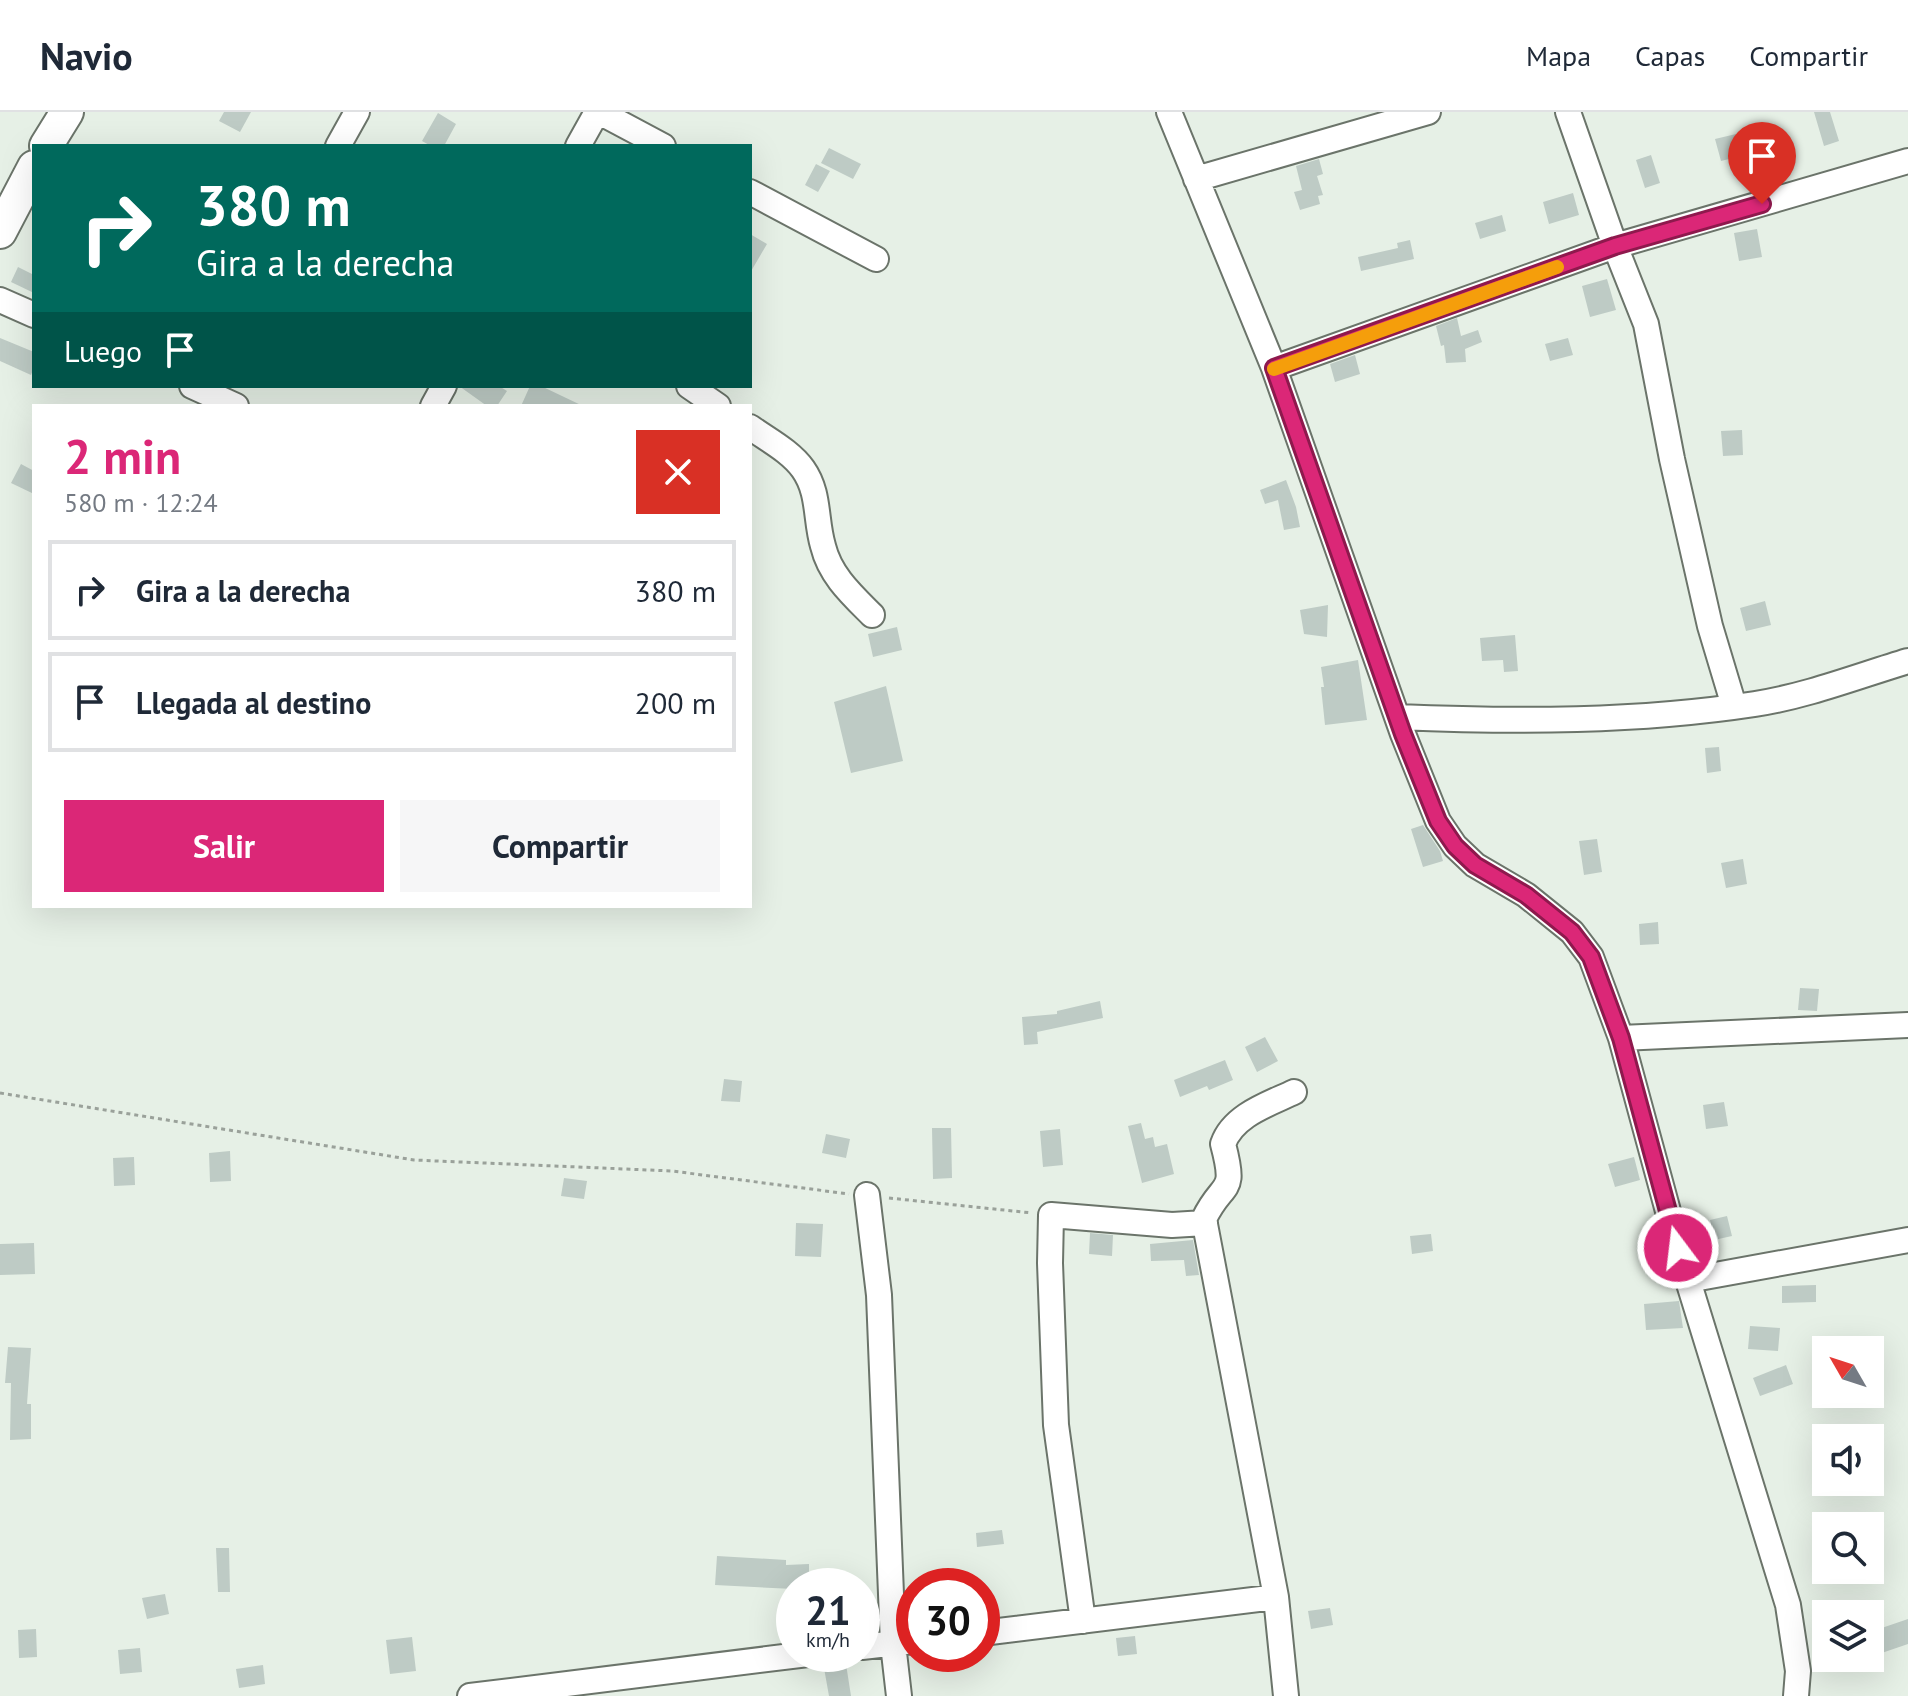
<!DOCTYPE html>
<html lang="es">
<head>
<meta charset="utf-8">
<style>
  :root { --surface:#fff; --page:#f6f6f7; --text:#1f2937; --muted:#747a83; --line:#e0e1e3; --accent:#db2777 }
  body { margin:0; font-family:"PT Sans",sans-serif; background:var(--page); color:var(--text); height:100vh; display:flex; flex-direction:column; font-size:30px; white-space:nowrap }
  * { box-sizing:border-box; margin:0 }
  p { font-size:26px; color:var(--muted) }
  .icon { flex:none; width:44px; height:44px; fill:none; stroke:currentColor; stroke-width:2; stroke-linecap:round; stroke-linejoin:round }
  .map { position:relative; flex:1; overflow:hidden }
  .drawer { position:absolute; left:32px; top:292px; width:720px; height:504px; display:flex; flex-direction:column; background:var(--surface); border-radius:0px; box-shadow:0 8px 32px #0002 }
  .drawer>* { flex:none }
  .banner { position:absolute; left:32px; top:32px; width:720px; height:244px; border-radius:0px; box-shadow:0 8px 32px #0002; background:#00695c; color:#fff; overflow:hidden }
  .needle { width:52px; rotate:309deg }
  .buttons { position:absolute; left:1812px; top:1224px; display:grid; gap:16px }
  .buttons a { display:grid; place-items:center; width:72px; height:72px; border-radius:0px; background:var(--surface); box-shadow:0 8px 32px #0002; font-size:40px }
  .speed { position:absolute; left:776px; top:1456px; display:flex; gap:16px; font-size:40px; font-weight:700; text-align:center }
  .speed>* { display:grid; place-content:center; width:104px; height:104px; border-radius:50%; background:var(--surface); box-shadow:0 8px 32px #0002; line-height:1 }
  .speed small { font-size:20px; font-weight:400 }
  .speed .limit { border:12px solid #d22; background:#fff; color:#111 }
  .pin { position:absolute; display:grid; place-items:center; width:68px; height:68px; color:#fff; margin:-82px -34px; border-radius:50% 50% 50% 0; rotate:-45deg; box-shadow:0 0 8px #0007 }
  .pin .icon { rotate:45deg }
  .me { position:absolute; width:88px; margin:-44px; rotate:345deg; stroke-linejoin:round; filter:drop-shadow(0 0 6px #0008) }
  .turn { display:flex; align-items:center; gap:28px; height:168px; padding:0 32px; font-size:36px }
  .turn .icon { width:104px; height:104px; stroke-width:2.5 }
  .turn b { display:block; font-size:56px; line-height:68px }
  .then { display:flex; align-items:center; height:76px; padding:0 32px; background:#0003; gap:16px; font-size:30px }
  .round { display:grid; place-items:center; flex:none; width:84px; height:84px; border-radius:0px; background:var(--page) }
  .headline { display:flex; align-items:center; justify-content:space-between; height:136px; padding:0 32px }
  h1 { font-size:48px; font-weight:600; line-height:60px; color:var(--accent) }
  .button { display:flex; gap:16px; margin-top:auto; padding:16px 32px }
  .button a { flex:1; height:92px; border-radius:0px; background:var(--accent); color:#fff; font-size:32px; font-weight:600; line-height:92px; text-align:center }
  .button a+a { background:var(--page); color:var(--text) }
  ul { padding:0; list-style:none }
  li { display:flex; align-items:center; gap:24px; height:100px; margin:0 16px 12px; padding:0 16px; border:4px solid var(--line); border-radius:0px }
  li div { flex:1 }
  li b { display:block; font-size:30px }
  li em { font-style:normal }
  header { display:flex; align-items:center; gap:48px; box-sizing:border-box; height:112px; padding:0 40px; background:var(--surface); border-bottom:2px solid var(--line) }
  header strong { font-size:38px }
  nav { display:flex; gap:44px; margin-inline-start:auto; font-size:28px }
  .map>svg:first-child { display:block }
  .building { fill:#becbc5 }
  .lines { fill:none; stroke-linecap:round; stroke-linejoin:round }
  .minor-casing { stroke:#6b746a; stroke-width:28 }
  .major-casing { stroke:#6b746a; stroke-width:36 }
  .path { stroke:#9aa19a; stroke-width:3; stroke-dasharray:4 4; stroke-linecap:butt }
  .minor { stroke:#fff; stroke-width:24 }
  .major { stroke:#fff; stroke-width:32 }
  .route-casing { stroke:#8e194d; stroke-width:20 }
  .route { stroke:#db2777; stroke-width:14 }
  .slow { stroke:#f59e0b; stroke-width:14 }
</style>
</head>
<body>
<header>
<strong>Navio</strong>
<nav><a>Mapa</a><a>Capas</a><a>Compartir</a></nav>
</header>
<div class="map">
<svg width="1908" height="1584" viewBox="0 0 1908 1584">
  <rect width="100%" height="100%" fill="#e6f0e6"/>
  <!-- building -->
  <path class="building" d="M224,0H251L240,20L219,9Z
    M1814,0H1830L1839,29L1824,34Z
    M438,1L456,12L444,34H431L422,29Z
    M1736,22L1741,44L1721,49L1715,27Z
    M829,36L861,52L853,67L821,51Z
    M1651,43L1660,71L1645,76L1636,48Z
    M1319,47L1323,62L1317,64L1323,83L1318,84L1320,92L1300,98L1294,80L1302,78L1296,54Z
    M816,52L830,59L818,80L805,73Z
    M1573,81L1579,103L1549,112L1543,90Z
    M1502,103L1506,119L1480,127L1475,111Z
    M1757,117L1762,145L1739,149L1734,121Z
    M750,122L767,132L750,161Z
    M1410,128L1414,147L1361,159L1358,145L1398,136L1397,131Z
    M18,155L34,163V181L11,170Z
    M1607,167L1616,198L1590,205L1582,174Z
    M1457,206L1461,224L1478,218L1482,230L1465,237L1466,250L1446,251L1444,233L1441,234L1436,214Z
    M0,226L34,240V255L31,263L0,249Z
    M1568,226L1573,243L1550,249L1545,232Z
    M1355,243L1360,262L1335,270L1330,252Z
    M459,274H499L507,279L497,294H487Z
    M530,274H541L583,294H521Z
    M1742,318L1743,343L1723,344L1721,319Z
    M21,352L34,359V382L11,371Z
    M1286,368L1296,395L1300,415L1284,418L1278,388L1265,392L1260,378Z
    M1765,489L1771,513L1746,519L1740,496Z
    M1328,493L1327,525L1304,522L1300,498Z
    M897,515L902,538L873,545L868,522Z
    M1515,523L1518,559L1504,560L1503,548L1482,549L1480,526Z
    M1358,548L1367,608L1325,613L1321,575H1324L1321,555Z
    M886,574L903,649L851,661L834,590Z
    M1719,635L1721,659L1707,661L1705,636Z
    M1423,713L1440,739L1443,749L1423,755L1411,717Z
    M1597,727L1602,760L1584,763L1579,729Z
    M1743,747L1747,772L1726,776L1721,751Z
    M1658,810L1659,832L1640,833L1639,812Z
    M1800,876L1819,877L1817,899L1798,898Z
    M1100,889L1103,906L1037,920L1038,932L1024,933L1022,905L1057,902V899Z
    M1265,925L1278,949L1257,960L1245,935Z
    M1225,948L1233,968L1209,978L1207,974L1180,985L1174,968Z
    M724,967L742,969L740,990L721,989Z
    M1724,990L1728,1014L1706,1017L1703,993Z
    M1141,1011L1145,1027L1153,1025L1155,1035L1167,1032L1174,1062L1142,1071L1128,1014Z
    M932,1016H951L952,1066L933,1067Z
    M1060,1017L1063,1053L1043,1055L1040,1019Z
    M826,1022L850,1027L846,1046L822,1041Z
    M230,1039L231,1069L210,1070L209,1041Z
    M134,1045L135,1073L114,1074L113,1046Z
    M1634,1045L1640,1068L1615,1075L1608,1052Z
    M564,1066L587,1069L584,1087L561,1084Z
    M1727,1104L1732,1124L1714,1128L1710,1108Z
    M796,1111L823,1112L821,1145L795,1144Z
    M1090,1121L1113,1123L1112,1144L1089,1142Z
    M1431,1122L1433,1139L1412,1142L1410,1124Z
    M1193,1128L1199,1163L1186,1164L1184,1148L1151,1149L1150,1132Z
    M34,1131L35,1162L0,1163V1132Z
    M1816,1173V1190L1782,1191V1174Z
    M1679,1189L1683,1216L1646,1218L1644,1192Z
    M1750,1214L1780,1216L1778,1239L1748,1237Z
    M8,1235L31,1236L27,1292H31V1327L10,1328L11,1271H5Z
    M1786,1253L1793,1272L1760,1284L1753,1266Z
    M1002,1418L1004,1432L977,1435L976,1421Z
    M216,1436H229L230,1480H218Z
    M717,1444L786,1448V1453L809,1452V1474H794V1477L715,1473Z
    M165,1482L169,1502L147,1507L142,1486Z
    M1330,1496L1333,1513L1311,1517L1308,1499Z
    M1908,1507V1532L1870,1545V1520Z
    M36,1517L37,1545L19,1546L18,1518Z
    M1135,1524L1137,1542L1118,1544L1116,1526Z
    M412,1525L416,1559L390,1562L386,1528Z
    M140,1536L142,1560L120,1562L118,1538Z
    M846,1552L851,1584H829L824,1556Z
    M263,1553L265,1572L239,1576L236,1557Z"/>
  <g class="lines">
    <!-- minor casing -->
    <g class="minor-casing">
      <path id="minor" d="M599,0L663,34
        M1169,0L1274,256L1403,622L1438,709L1455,734L1475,753L1526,783L1572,820L1591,845L1621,926L1678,1136L1788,1493L1798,1559L1796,1584
        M1568,0L1615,134L1646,212L1672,347L1710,514L1734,594
        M338,34L357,0
        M578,34L597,0
        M1196,67L1428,0
        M750,80L876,147
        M0,188L34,203
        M1274,256L1615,134L1908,49
        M192,274L236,294
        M689,274L718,294
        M433,294L444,274
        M750,315C768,328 790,339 803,357C820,381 815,407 823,434C830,463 851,482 872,503
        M1397,605C1517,610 1637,610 1755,592C1807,584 1858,564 1908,549
        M1621,926L1908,913
        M867,1083L879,1183L893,1532L899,1584
        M1688,1168L1908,1128
        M1083,1509L1056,1313L1050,1151L1051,1103L1172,1113L1205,1111
        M982,1521L1276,1485
        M862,1535L914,1529
        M470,1584L808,1542
        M1286,1584L1276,1485L1204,1107C1223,1067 1237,1085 1223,1032C1233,1003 1269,992 1294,980"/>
    </g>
    <!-- major casing -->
    <g class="major-casing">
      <path id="major" d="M46,34L67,0
        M0,120L34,55"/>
    </g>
    <!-- path -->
    <path class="path" d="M0,981L414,1048L672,1059L849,1082
      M889,1086L1032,1101"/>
    <!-- minor -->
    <use href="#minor" class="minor"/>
    <!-- major -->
    <use href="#major" class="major"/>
  </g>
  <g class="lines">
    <!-- route casing -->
    <g class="route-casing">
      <path id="route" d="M1678,1136L1621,926L1591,845L1572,820L1526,783L1475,753L1455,734L1438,709L1403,622L1274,256L1615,134L1762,92"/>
    </g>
    <!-- route -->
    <use href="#route" class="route"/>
    <!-- slow -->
    <path class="slow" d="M1274,257L1557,155"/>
  </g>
</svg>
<div class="buttons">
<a><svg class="needle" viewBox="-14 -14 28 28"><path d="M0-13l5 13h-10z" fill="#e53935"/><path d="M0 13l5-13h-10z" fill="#747a83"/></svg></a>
<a><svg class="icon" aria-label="sound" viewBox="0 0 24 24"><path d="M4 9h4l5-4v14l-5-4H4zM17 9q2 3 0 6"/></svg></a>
<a><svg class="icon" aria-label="search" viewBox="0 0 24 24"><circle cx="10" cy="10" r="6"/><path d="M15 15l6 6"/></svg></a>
<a><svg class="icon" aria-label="layers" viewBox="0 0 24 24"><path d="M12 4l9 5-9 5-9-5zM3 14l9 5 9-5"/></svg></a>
</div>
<div class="speed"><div>21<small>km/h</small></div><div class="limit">30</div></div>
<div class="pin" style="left:1762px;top:92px;background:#d93025"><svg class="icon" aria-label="arrive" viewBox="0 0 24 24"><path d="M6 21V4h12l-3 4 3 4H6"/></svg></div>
<svg class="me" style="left:1678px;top:1136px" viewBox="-20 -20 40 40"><circle r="17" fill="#db2777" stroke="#fff" stroke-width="3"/><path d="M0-11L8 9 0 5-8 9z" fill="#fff"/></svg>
<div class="banner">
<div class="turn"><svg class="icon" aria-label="right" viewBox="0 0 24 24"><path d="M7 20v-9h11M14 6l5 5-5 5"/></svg><div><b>380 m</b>Gira a la derecha</div></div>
<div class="then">Luego<svg class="icon" aria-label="arrive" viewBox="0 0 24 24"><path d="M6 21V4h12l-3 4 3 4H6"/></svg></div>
</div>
<section class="drawer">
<div class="headline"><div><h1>2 min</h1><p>580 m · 12:24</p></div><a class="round" style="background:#d93025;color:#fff"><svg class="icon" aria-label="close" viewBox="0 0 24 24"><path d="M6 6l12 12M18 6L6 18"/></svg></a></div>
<ul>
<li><svg class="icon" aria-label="right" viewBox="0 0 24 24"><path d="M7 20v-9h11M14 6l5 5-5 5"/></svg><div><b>Gira a la derecha</b></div><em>380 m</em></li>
<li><svg class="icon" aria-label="arrive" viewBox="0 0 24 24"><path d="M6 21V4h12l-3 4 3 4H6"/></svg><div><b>Llegada al destino</b></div><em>200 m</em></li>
</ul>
<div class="button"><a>Salir</a><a>Compartir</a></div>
</section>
</div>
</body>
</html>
